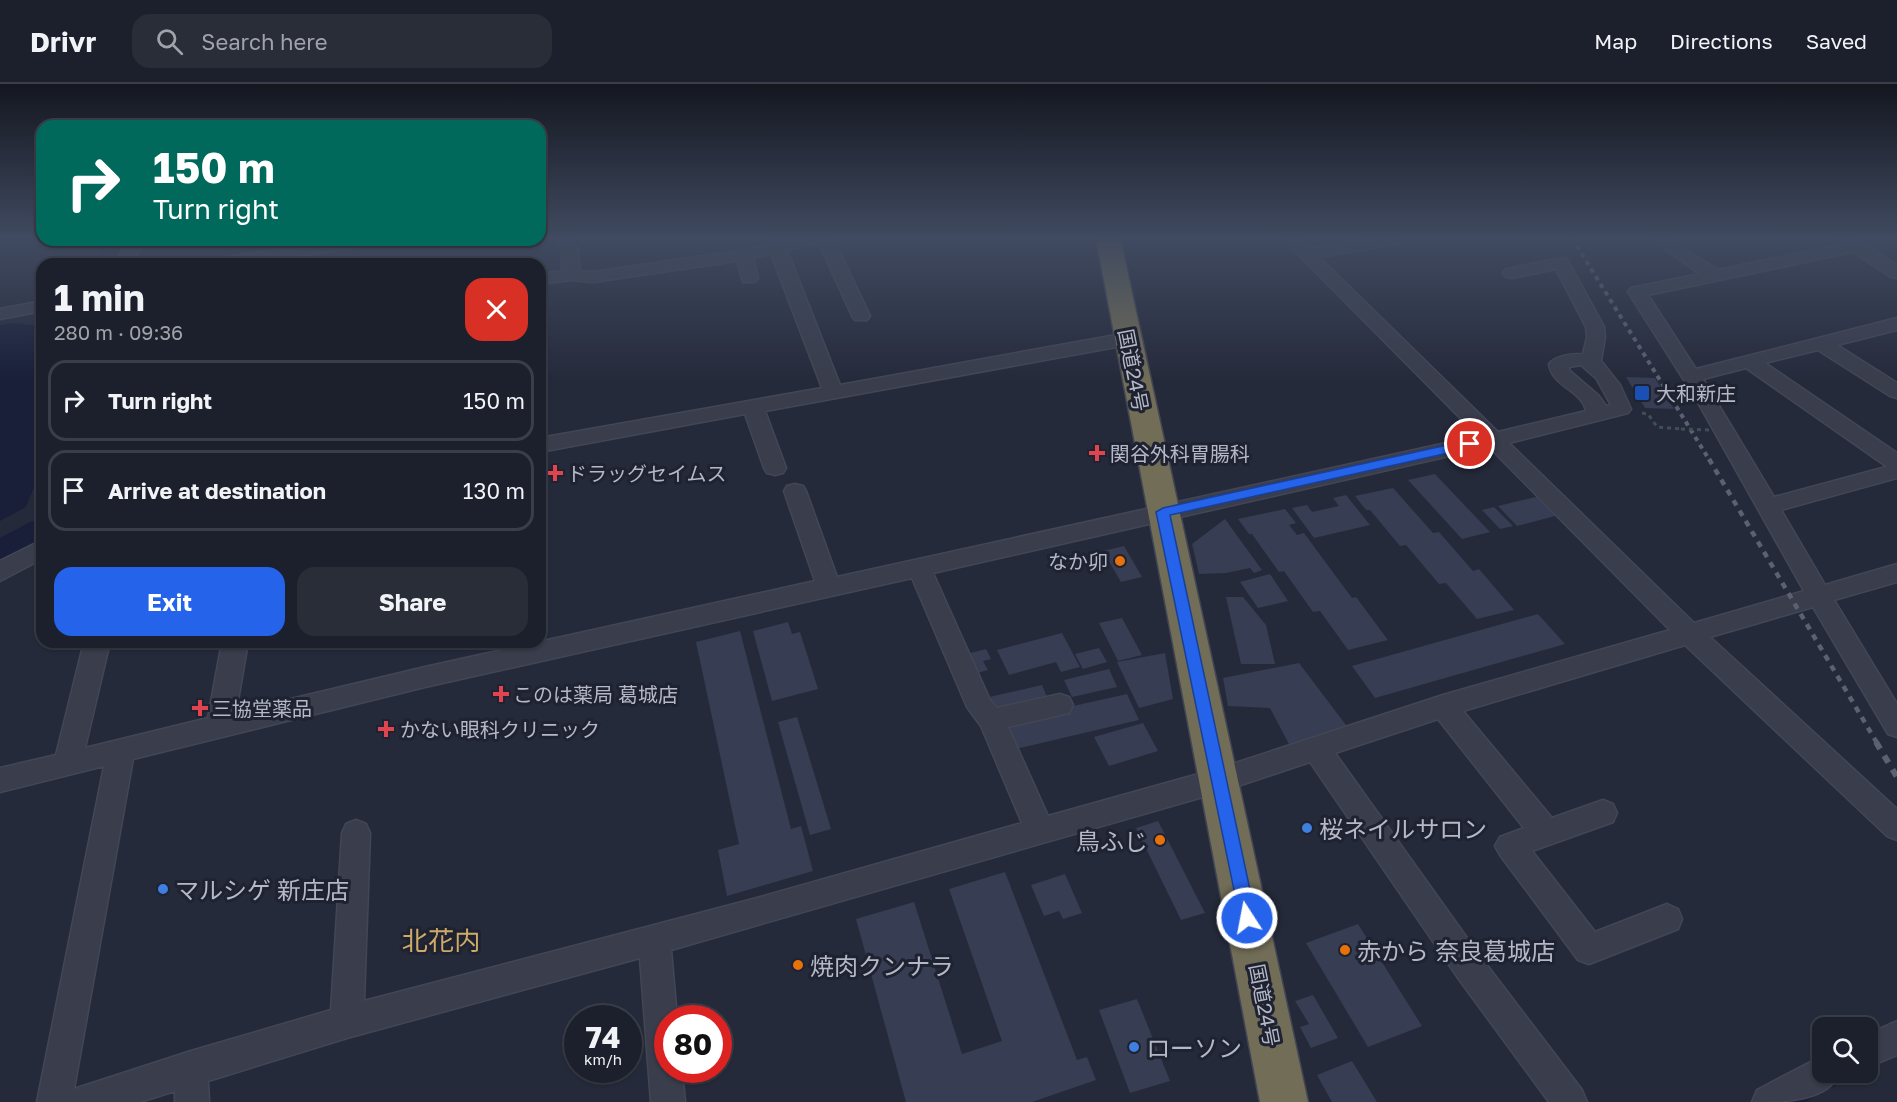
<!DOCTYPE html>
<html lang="en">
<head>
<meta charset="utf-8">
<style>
  :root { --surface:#1c202c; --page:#292d38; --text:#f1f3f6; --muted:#a0a3a9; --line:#3a3e48; --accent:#2563eb }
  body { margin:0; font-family:"Golos Text","Noto Sans JP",sans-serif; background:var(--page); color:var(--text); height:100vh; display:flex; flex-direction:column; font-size:22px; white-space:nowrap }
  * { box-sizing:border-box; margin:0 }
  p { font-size:20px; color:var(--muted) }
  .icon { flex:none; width:33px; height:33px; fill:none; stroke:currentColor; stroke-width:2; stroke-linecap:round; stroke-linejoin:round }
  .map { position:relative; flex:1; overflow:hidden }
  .details { position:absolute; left:36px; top:174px; width:510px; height:390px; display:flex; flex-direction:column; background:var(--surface); border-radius:18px; box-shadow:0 2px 4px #0004,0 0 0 2px var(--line) }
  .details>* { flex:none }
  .top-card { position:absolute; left:36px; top:36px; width:510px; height:126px; border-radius:18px; box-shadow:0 2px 4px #0004,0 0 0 2px var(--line); background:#00695c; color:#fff; overflow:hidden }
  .tools { position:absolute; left:1812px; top:933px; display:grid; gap:12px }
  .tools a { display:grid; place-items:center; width:66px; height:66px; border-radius:12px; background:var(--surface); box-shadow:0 2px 4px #0004,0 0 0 2px var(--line); font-size:30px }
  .speed { position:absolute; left:564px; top:921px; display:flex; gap:12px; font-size:30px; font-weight:700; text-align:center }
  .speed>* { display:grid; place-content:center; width:78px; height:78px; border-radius:50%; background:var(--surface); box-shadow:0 2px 4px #0004,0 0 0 2px var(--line); line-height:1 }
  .speed small { font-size:15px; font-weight:400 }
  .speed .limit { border:9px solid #d22; background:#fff; color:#111 }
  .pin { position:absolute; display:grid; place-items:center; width:51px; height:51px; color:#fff; margin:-26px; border:3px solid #fff; border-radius:50%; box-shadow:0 2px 6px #0007 }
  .me { position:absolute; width:66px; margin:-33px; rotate:349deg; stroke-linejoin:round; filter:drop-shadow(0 0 4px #0008) }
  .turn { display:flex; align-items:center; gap:21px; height:126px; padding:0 18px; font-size:27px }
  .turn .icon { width:78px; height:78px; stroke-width:2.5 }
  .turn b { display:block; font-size:42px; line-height:51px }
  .round { display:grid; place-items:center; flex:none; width:63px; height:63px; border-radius:18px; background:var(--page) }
  .headline { display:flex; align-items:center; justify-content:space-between; height:102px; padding:0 18px }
  h1 { font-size:36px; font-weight:700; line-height:45px }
  .button { display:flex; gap:12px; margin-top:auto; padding:12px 18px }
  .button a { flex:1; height:69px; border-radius:18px; background:var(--accent); color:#fff; font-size:24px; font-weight:700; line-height:69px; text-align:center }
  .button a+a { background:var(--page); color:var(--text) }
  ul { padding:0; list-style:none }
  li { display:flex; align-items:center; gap:18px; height:81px; margin:0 12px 9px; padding:0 6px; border:3px solid var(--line); border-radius:18px }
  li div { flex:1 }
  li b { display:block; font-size:22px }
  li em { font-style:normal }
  header { display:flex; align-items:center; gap:36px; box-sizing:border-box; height:84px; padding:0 30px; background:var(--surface); border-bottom:2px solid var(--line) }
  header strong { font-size:28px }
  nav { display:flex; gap:33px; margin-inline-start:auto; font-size:21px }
  .search { width:420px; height:54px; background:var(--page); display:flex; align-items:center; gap:15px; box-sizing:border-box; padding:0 21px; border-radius:18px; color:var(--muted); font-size:22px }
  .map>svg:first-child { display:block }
  .water { fill:#191f39 }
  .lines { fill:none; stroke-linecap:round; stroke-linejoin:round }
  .stream { stroke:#191f39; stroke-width:8 }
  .river { fill:#191f39; fill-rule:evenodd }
  .building { fill:#373d52 }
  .minor-casing { stroke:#424655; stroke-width:3 }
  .highway-casing { stroke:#414554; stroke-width:3 }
  .path { stroke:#404f55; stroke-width:3; stroke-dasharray:4 4; stroke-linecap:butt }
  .minor { fill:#393d4c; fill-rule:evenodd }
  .highway { fill:#716d56; fill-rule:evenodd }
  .rail-far2 { stroke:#5b6073; stroke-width:4; stroke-dasharray:4.5 4.5; stroke-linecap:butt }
  .rail-far1 { stroke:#5b6073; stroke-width:4.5; stroke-dasharray:6 6; stroke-linecap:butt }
  .rail { stroke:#5b6073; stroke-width:6; stroke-dasharray:8 8; stroke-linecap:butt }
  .path-bridge { stroke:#404f55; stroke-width:3; stroke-dasharray:4 4; stroke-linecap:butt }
  .route { fill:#2563eb; stroke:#184099; stroke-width:1.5 }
  .transit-dot { fill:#1a4fb4; stroke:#1e2231; stroke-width:2 }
  .health-dot { fill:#e0444e; stroke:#1e2231; stroke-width:2 }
  .food-dot { fill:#e8710a; stroke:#1e2231; stroke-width:2 }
  .shop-dot { fill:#3f7fe0; stroke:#1e2231; stroke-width:2 }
  .labels { text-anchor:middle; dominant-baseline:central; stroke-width:6; stroke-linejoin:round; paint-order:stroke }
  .street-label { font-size:20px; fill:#b4b8c7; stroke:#1e2231 }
  .poi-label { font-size:20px; fill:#b4b8c7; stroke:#1e2231; text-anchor:start }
  .near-poi-label { font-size:24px; fill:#b4b8c7; stroke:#1e2231; text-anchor:start }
  .near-neighbourhood-label { font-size:26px; fill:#ceaa69; stroke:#1e2231 }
</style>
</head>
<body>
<header>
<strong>Drivr</strong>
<div class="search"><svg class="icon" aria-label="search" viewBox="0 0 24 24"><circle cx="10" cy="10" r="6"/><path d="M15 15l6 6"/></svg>Search here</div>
<nav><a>Map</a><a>Directions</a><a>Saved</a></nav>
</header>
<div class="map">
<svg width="1897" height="1018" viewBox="0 0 1897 1018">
  <rect width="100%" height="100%" fill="#252a3b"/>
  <!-- water -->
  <path class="water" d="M13,239L42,242V383L26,423L0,437V241Z"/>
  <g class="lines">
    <!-- stream -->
    <path class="stream" d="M1830,1000L1851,988
      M1798,1018L1813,1009"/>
    <!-- river -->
    <path class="river" d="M0,154H36L32,159L0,166Z
      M109,156H135L116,180H89Z
      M42,434V462L12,479L0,483V454L30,438Z"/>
  </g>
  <!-- building -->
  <path class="building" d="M1626,293L1655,294L1674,325L1645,324Z
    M1435,390L1490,448L1462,455L1408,396Z
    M1393,404L1433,449L1439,448L1473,487L1479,485L1514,526L1477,535L1446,499L1439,500L1406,461L1400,462L1370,426H1366L1355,412Z
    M1346,411L1370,441L1314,454L1292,424L1307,421L1312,428L1339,422L1333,414Z
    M1540,412L1559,431L1517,442L1498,422Z
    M1494,423L1513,442L1500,445L1482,426Z
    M1285,425L1296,439L1289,441L1297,451L1304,449L1352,514L1356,513L1388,556L1348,566L1320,527L1313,528L1284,487L1279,488L1252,450H1249L1238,435Z
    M1225,435L1262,486L1254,489L1250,484L1226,489L1199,490L1192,460Z
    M1124,462L1142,493L1121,498L1103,467Z
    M1270,490L1288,517L1258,524L1240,498Z
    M1226,513H1243L1266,541L1275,580H1241Z
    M1538,530L1565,560L1375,614L1352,582Z
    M1122,534L1142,571L1118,577L1099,539Z
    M788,538L792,550L800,548L818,605L772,617L753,547Z
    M740,547L791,745L801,742L813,787L727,812L718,766L739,760L696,558Z
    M1062,549L1080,583L1061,588L1056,578L1009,591L997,566Z
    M1099,564L1107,578L1083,585L1075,570Z
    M986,565L991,575L983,577L988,586L977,589L963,571Z
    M1165,569L1173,615L1139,624L1117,578Z
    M1299,579L1349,645L1290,662L1270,624L1228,622L1223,594Z
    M1109,585L1117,603L1072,613L1064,596Z
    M1042,601L1050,620L996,632L989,613Z
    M1127,610L1139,636L1012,666L1001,638Z
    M797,633L831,745L810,751L778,638Z
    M1143,639L1158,667L1109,682L1094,653Z
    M1158,737L1205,829L1181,836L1136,744Z
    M1005,788L1077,976L1087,973L1096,996L1032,1018H906L856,835L914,818L962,970L1002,957L949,805Z
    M1065,790L1082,829L1063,835L1059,827L1044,832L1031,801Z
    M1358,840L1422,942L1368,963L1306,859Z
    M1313,911L1338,954L1311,964L1300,943L1309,940L1295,917Z
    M1137,915L1170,997L1130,1009L1099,926Z
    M1352,977L1377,1018H1332L1317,991Z"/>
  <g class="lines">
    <!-- minor casing -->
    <g class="minor-casing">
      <path id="minor" d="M554,154H571L578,164L580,187L593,188L744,166L768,160L766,154H782L783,157L797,154H833L870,232L867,236H855L852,232L819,159L787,166L840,301L1127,249L1134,251L1136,255L1134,259L1127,261L765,327L786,384L783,389L775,391L767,389L764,384L745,330L540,368V354L822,304L771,170L753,174L758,194L755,198H743L737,177L593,198L571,196L540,200V190L562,187V164Z
        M1282,154H1299L1310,164L1375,154H1399L1400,156L1398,160L1392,161L1319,173L1498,348L1586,327C1582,306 1552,303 1549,280C1556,271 1572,270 1583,270L1587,253L1586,243L1556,185L1512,194L1506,193L1503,189L1506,185L1512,184L1561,174L1567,175L1604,243L1605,253L1601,277L1620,301L1631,325L1628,329L1509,359L1694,539L1804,507L1696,315L1628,208L1631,204L1700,190L1649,154H1668L1718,186L1842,160L1836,154H1855L1897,181V194L1891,193L1853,168L1648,211L1696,285L1897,234V246L1837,261L1897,299V314L1890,312L1818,266L1765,279L1897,369V394L1781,426L1825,501L1897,480V498L1834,516L1897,620V653L1888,650L1813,523L1710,553L1897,725V756L1887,752L1685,561L1463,627L1552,734L1603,716L1613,720L1617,729L1613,738L1532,767L1595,848L1667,820L1678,825L1682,835L1678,845L1589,880L1578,876L1500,771L1495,762L1500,753L1524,744L1438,635L1335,669L1480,872L1582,1006L1587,1018H1549L1458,894L1310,678L1220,708L671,866L677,934H668V986H682L685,1018H651L640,874L347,954L208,997L209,1018H175V1007L140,1018H37L104,682L0,708V684L56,671L84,558H110L85,664L208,634L222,558H248L236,628L425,583L815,497L784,407L787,402L795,400L803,402L806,407L837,493L1478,352ZM1581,281L1596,294L1611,321L1606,322L1599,312L1570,287L1569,283ZM1746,284L1886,382V383L1774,413L1703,295ZM1489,363L1670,546L1443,611L1220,684L1048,732L1008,643L1069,629L1073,621L1069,613L1060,610L997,624L990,616L933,489ZM912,494L967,623L981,642L1022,739L757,814L364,917L370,749L366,740L356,736L346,740L342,749L331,926L191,967L74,1005L133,675L425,603Z
        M128,156H144L132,180H114Z
        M337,156H377L369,161L248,180H206L209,176L215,175Z
        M42,217V227L0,235V225Z
        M42,456V475L0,497V477Z
        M1897,937V971L1868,983V950Z
        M1822,972V988H1841C1827,1018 1783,1018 1752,1018L1757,1006Z"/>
    </g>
    <!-- highway casing -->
    <g class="highway-casing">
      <path id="highway" d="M1096,154H1120L1308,1018H1260Z"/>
    </g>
    <!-- path -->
    <path class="path" d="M1642,329L1648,330L1657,343L1681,345"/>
    <!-- minor -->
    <use href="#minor" class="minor"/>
    <!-- highway -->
    <use href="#highway" class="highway"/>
    <!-- rail-far2 -->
    <path class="rail-far2" d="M1572,154L1710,377"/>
    <!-- rail-far1 -->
    <path class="rail-far1" d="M1709,375L1877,659"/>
    <!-- rail -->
    <path class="rail" d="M1876,658L1897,693"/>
    <!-- path-bridge -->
    <path class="path-bridge" d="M1681,345L1712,346"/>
  </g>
  <!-- sky -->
  <linearGradient id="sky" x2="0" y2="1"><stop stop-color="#141720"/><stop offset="0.52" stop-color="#404a60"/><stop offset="1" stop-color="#404a60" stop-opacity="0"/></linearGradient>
  <rect width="1897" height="296" fill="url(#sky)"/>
  <!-- route -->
  <path class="route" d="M1470,356L1476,360L1475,363L1170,431L1256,834L1254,840L1247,842L1241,840L1156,428L1163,424Z"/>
  <!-- markers -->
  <rect class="transit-dot" x="1634" y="301" width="16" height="16" rx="3"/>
  <g class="health-dot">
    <path d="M1094 360h6v6h6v6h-6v6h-6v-6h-6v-6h6z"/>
    <path d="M552 380h6v6h6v6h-6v6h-6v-6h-6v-6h6z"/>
    <path d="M498 601h6v6h6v6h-6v6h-6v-6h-6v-6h6z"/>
    <path d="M197 615h6v6h6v6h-6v6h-6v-6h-6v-6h6z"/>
    <path d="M383 636h6v6h6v6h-6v6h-6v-6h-6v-6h6z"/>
  </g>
  <g class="food-dot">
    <circle cx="1120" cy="477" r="6"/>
    <circle cx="1160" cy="756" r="6"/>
    <circle cx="1345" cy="866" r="6"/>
    <circle cx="798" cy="881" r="6"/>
  </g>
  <g class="shop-dot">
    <circle cx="1307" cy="744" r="6"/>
    <circle cx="163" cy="805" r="6"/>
    <circle cx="1134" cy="963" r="6"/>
  </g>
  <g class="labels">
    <!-- street labels -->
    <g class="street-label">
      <text transform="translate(1134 286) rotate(79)">国道24号</text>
      <text transform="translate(1265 921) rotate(79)">国道24号</text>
    </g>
    <!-- poi labels -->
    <g class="poi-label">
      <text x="1656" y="309">大和新庄</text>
      <text x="1110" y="369">関谷外科胃腸科</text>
      <text x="567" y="389">ドラッグセイムス</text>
      <text x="1108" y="477" text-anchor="end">なか卯</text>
      <text x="513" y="610">このは薬局 葛城店</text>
      <text x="212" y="624">三協堂薬品</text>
      <text x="400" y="645">かない眼科クリニック</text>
    </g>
    <!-- near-poi labels -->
    <g class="near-poi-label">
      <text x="1319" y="744">桜ネイルサロン</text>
      <text x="1148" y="756" text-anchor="end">鳥ふじ</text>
      <text x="175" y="805">マルシゲ 新庄店</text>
      <text x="1357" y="866">赤から 奈良葛城店</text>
      <text x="810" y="881">焼肉クンナラ</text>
      <text x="1146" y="963">ローソン</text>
    </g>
    <!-- near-neighbourhood labels -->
    <g class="near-neighbourhood-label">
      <text x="441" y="856">北花内</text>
    </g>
  </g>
</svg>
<div class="tools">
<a><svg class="icon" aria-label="search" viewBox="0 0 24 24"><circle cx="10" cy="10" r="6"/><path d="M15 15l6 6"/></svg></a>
</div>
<div class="speed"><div>74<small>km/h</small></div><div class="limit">80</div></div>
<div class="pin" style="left:1470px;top:360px;background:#d93025"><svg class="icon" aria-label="arrive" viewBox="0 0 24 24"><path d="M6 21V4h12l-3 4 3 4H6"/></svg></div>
<svg class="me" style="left:1247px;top:834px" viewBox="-20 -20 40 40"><circle r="17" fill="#2563eb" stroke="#fff" stroke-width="3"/><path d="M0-11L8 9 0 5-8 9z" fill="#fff"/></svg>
<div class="top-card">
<div class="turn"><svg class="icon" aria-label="right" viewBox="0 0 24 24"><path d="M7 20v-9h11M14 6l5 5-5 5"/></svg><div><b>150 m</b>Turn right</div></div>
</div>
<section class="details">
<div class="headline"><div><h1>1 min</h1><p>280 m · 09:36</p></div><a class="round" style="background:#d93025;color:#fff"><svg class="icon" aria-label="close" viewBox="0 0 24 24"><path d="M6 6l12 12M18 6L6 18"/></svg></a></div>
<ul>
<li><svg class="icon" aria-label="right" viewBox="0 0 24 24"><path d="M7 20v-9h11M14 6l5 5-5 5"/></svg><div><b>Turn right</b></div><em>150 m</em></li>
<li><svg class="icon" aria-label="arrive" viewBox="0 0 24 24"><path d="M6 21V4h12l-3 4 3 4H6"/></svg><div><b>Arrive at destination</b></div><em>130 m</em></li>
</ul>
<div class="button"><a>Exit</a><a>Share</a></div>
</section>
</div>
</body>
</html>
